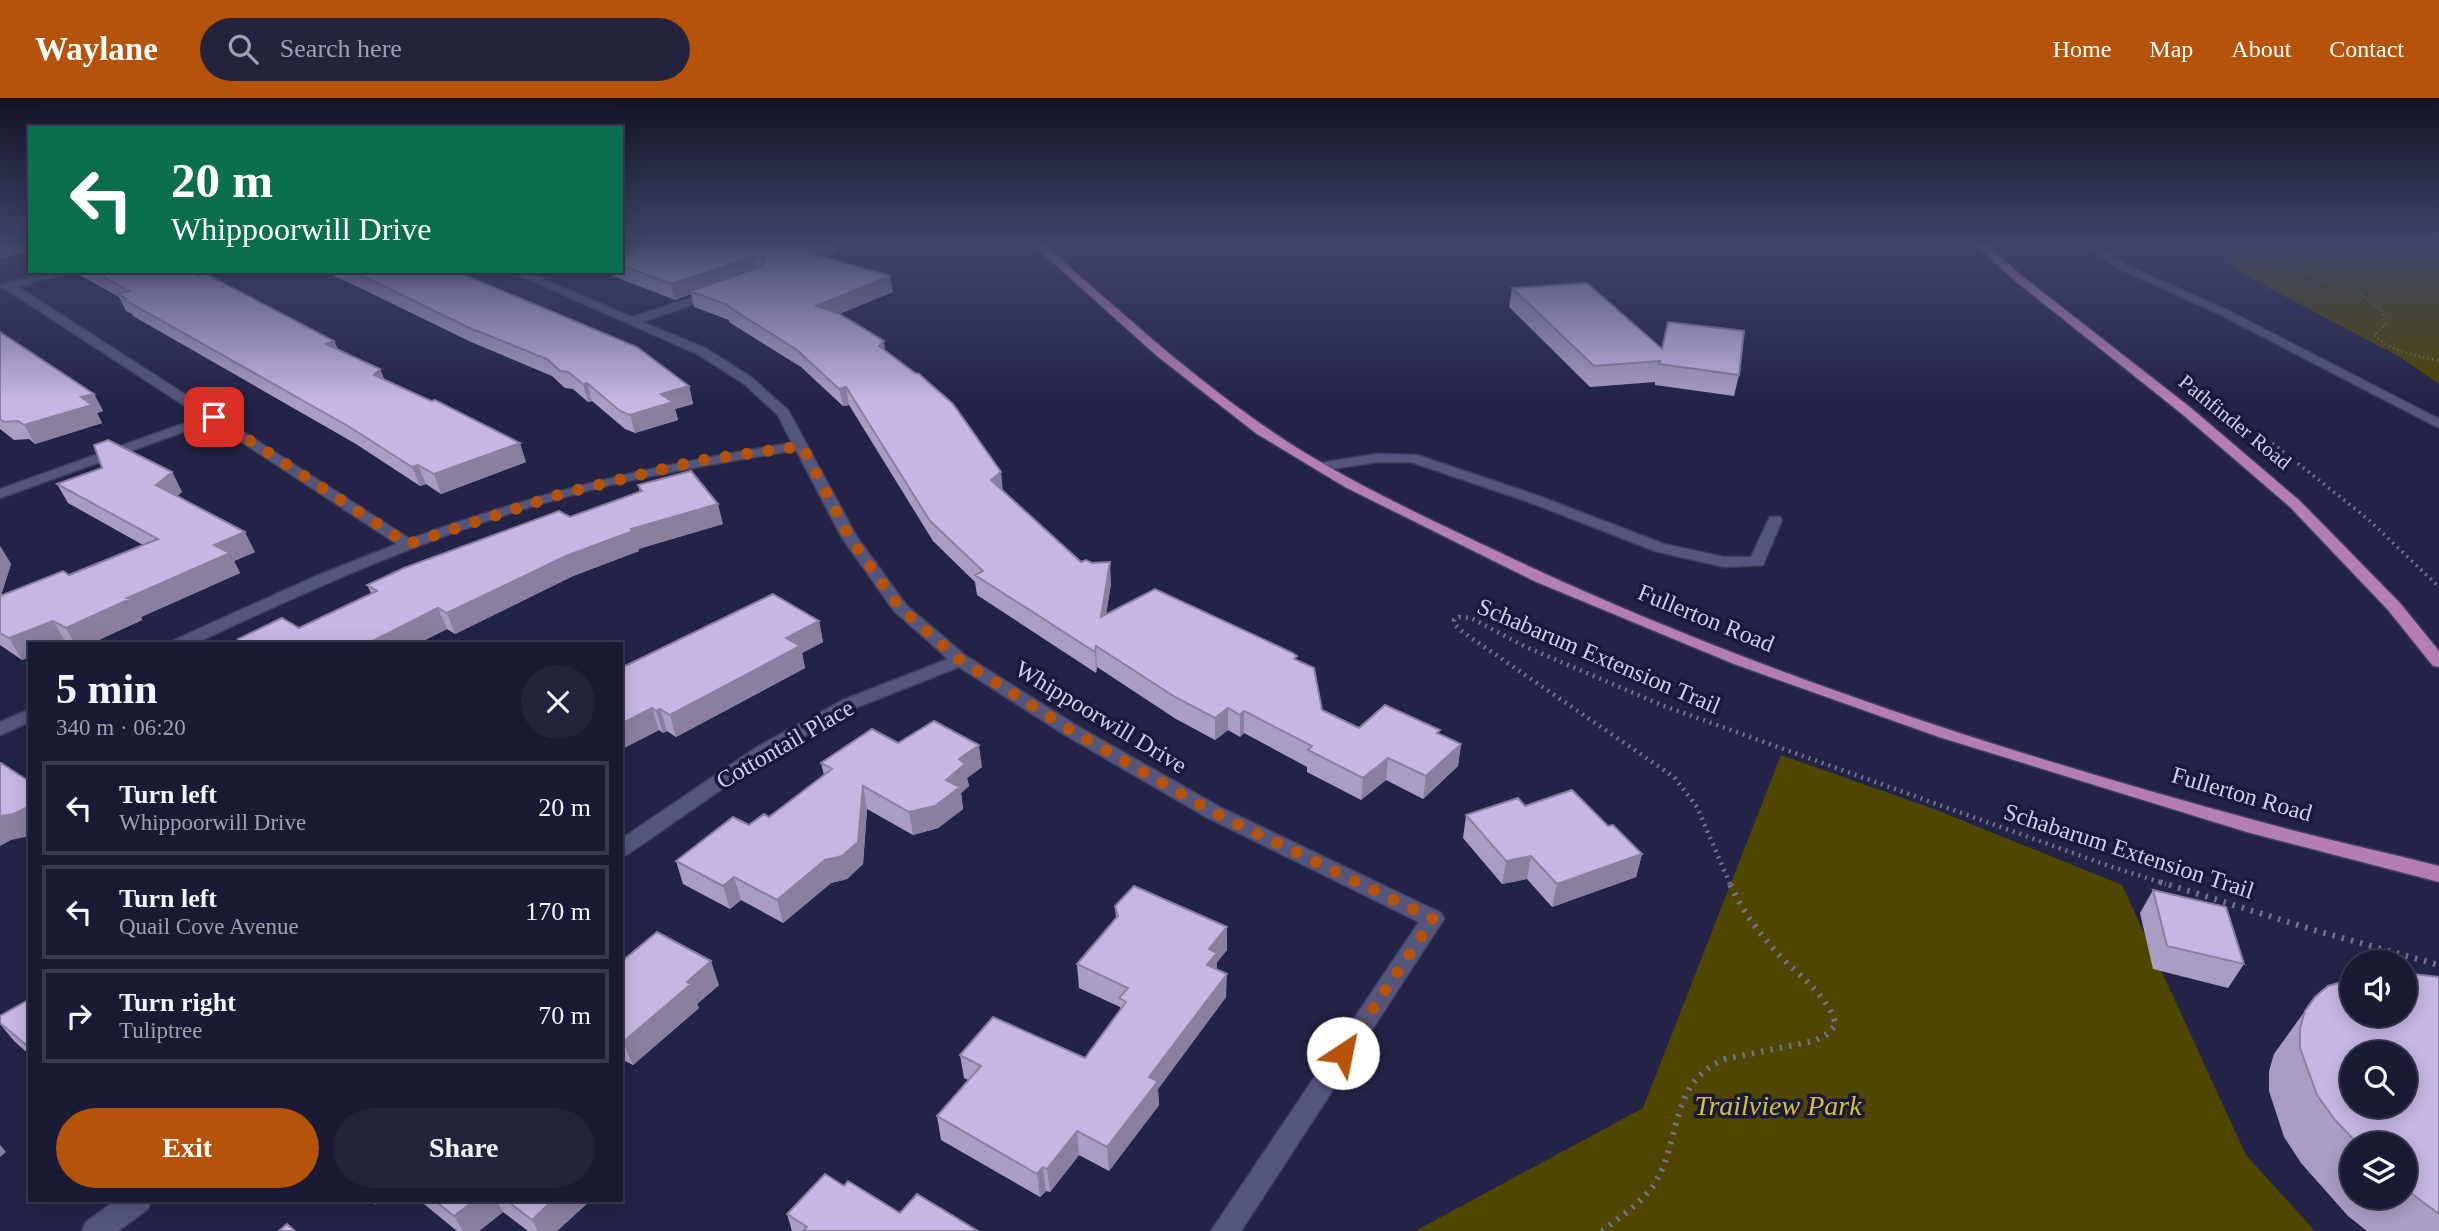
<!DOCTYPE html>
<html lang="en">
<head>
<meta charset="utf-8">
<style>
  :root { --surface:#1a1a35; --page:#23233d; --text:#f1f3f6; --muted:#9fa1ad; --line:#383850; --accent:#b45309 }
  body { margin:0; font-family:"Times New Roman",serif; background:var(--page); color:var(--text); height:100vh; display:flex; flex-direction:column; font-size:26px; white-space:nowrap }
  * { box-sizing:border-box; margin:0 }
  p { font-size:23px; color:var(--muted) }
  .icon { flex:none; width:38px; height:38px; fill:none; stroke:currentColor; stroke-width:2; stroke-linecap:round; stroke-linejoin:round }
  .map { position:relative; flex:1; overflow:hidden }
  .panel { position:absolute; left:28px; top:544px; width:595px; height:560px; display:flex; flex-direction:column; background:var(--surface); border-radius:0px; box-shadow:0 4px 18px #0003,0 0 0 2px var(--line) }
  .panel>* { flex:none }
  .hud { position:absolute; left:28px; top:28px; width:595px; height:147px; border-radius:0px; box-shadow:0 4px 18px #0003,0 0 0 2px var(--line); background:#0b6e4f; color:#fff; overflow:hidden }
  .buttons { position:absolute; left:2340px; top:852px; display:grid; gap:14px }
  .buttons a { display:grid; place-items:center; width:77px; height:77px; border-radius:50%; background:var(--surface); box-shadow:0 4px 18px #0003,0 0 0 2px var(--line); font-size:35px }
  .pin { position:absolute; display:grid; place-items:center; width:60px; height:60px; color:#fff; margin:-30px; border-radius:14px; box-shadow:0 4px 10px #0006 }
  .me { position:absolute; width:77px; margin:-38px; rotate:34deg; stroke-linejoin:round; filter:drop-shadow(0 0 5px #0008) }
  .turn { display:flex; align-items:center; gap:24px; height:147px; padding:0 28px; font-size:32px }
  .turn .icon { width:91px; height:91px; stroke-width:2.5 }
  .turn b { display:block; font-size:49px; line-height:60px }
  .round { display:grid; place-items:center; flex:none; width:74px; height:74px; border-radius:37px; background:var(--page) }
  .overview { display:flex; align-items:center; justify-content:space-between; height:119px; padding:0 28px }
  h1 { font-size:42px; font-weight:700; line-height:52px }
  .cta { display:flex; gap:14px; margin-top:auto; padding:14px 28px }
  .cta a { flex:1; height:80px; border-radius:42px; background:var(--accent); color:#fff; font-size:28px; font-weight:700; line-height:80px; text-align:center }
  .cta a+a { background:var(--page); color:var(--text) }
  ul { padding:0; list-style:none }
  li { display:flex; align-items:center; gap:21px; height:94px; margin:0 14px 10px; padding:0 14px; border:4px solid var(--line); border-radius:0px }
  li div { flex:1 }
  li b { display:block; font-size:26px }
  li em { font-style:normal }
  header { display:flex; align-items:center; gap:42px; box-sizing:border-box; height:98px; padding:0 35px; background:var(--accent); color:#fff }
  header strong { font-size:33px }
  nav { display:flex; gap:38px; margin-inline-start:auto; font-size:24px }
  .search { width:490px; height:63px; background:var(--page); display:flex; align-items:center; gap:18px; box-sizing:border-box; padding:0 24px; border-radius:38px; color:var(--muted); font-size:26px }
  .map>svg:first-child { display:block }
  .green { fill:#4f4600 }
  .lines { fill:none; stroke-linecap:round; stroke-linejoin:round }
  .minor-casing { stroke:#3f3e5d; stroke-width:3 }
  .major-casing { stroke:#3f3e5d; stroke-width:3 }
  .path-far3 { stroke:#717290; stroke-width:2.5; stroke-dasharray:1 3.5; stroke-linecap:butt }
  .path-far2 { stroke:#717290; stroke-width:3.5; stroke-dasharray:2 4.5; stroke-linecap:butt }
  .path-far1 { stroke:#717290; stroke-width:4.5; stroke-dasharray:2 5; stroke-linecap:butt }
  .path { stroke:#717290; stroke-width:6; stroke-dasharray:2.5 7; stroke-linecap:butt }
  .minor { fill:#54567e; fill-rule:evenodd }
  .major { fill:#b57eb3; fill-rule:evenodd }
  .wall { fill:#aa9dc3; fill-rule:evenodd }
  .shaded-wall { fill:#8b7f9f }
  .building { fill:#c6b6e3; stroke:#8b7f9f; stroke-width:2; fill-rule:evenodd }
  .route { stroke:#b45309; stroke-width:12; stroke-dasharray:0 21.6 }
  .labels { text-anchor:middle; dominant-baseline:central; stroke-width:7; stroke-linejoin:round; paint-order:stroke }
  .far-street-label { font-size:21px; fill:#ced0e8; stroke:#1a193c }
  .street-label { font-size:24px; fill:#ced0e8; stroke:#1a193c }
  .near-park-label { font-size:28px; font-style:italic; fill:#d6c230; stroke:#1a193c }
</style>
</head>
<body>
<header>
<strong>Waylane</strong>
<div class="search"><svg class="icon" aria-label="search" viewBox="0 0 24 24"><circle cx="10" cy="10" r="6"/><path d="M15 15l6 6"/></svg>Search here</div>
<nav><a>Home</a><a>Map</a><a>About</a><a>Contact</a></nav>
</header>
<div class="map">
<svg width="2439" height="1133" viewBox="0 0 2439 1133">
  <rect width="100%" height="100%" fill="#232347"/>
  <!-- green -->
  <path class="green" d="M2221,144H2439V286L2398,258L2235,172Z
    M1781,657L1934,711L2122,787L2246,1057L2315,1133H1415L1643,1010Z"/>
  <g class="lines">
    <!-- minor casing -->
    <g class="minor-casing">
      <path id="minor" d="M2080,144H2092L2125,166L2227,212L2439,321V330L2219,216L2117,170Z
        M56,173H75L18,189L410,441C537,394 659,366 792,345L778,317L743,285L699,257L510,173H524L632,219L709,194H717V198L642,224L707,251L751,279L788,312L857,439L906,507L966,558L1079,629L1220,709L1441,815L1444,821L1241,1133H1211L1419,824L1206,719L1065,637L959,569L855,610L771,657L628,756L621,758V741L757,649L843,602L948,561L894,513L842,440L796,352C720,365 642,377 568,398C438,434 315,489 194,546H171L174,542L314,479L397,446L211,324L0,400V391L202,319L7,192L0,190L1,187Z
        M1377,356L1417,357L1536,397L1664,446L1724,459H1751L1770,419H1780L1782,422L1763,467L1724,469L1655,453L1526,403L1411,364H1377L1320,373L1313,369L1320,365Z
        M30,611V624L0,637V624Z
        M116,1102H151L148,1111L118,1133H82L86,1124Z"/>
    </g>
    <!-- major casing -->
    <g class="major-casing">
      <path id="major" d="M1030,144H1041C1125,217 1207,294 1302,353C1366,392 1435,424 1503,456C1745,571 2006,655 2265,725C2323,741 2381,753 2439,768V784L2250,735L1939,639L1734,566L1534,483L1345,389L1257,336L1157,258Z
        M1973,144H1984L2022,178L2191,310L2300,403L2400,505L2439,553V569L2433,568L2388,512L2290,409L2182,316L2014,182Z"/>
    </g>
    <!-- path-far3 -->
    <path class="path-far3" d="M2236,144L2247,152L2362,197L2381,211L2386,226L2374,237C2391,254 2416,257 2439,263"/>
    <!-- path-far2 -->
    <path class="path-far2" d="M2257,333L2368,421L2439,489"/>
    <!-- path-far1 -->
    <path class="path-far1" d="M1730,786L1697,709L1674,679L1464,535L1455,527L1454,522L1459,519L1471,520L1526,549L1664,608L2112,769L2166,786"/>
    <!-- path -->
    <path class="path" d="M2160,784L2314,832L2439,867
      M1602,1133C1620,1119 1642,1105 1655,1085C1682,1041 1668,985 1725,961L1814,943L1827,936L1836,927C1827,897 1803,881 1782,860C1760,837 1742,813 1729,784"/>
    <!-- minor -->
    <use href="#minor" class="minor"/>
    <!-- major -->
    <use href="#major" class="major"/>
  </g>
  <!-- wall -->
  <path class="wall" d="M621,144H835L837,152L825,160L893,194L839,216L885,253L1003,393L1081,464L1111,485L1106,517L1297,562L1322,612L1359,630L1440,637L1461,646L1458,668L1423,701L1386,682L1361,702L1307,674V669L1244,635L1240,639L1228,632L1215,642L1176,621L1097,569L1096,575L977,497L975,484L933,443L849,307L843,308L801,269L729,224V222L694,209L691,196L675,202L600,173H621Z
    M76,173H189L334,243L338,251L380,271L384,281L526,364L441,396L426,386L420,388L356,346L133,218L132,216L126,213L119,199L76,175Z
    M323,173H455L689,288L693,306L675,311L678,322L635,335L625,331L592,303L588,304L573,291L565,290L552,278L471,244L358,189Z
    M1512,190L1662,251L1739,277L1734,298L1655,287V284L1590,289L1509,209Z
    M0,234L94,296L103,313L97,315L102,325L35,346L29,341L14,342L0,331Z
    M172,374L182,394L177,398L255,454L234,463L240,475L141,519L142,522L90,546H70L66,544L60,546H30V559L22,562L0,547V448L11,466L1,497L69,477L143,447L68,405L57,386Z
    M638,387L723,426L638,451L639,453L573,478L455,536L447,531L417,546H240L238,541L299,530L371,495L367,487L570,419L640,394Z
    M819,523L823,544L802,555L805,570L676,639L667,633L663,635L659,632L624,650L621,648V570Z
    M898,645L982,669L967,680L969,688L961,695L963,711L938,730L913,737L867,711L863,766L847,781L831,785L783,825L741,802L730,811L683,786L676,763L749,727L769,719L824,677L821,665Z
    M1525,708L1608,728L1642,756L1636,779L1552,809L1527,781L1502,786L1463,740L1466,717Z
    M2153,792L2244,866L2228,890L2153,871L2140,815Z
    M1115,808L1227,852L1217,864V872L1226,899L1158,991L1159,1007L1109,1073L1079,1057L1050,1094L1046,1093L1040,1099L941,1042L937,1018L968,982L964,980L960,957L1085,960L1120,912V909L1079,890L1077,866L1116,821Z
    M621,864L719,887L697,906L699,910L633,967L621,961Z
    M2439,879V1133H2367L2348,1118L2301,1065L2284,1039L2269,993V973L2274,956L2315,899ZM2352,1046H2404V1099H2352Z
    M30,901V957L15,944L0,926V918Z
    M844,1088L900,1115L978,1133H792L787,1116Z
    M419,1102H591L557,1133H528L503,1114L479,1133H457Z"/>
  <!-- shaded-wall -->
  <path class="shaded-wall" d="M0,144H30V153L0,161Z
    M823,144H835L837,152L809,170L806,154Z
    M753,159L756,175L690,193L691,196L675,202L671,186Z
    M890,178L893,194L819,224L816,208Z
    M334,243L341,260L326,246Z
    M884,243L886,260L879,248Z
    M380,271L387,289L374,277Z
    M587,285L592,303L588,304L583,286Z
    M689,288L693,306L675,311L678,322L635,335L630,317L661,296Z
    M846,289L849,307L843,308L839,291Z
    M94,296L103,313L97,315L102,325L35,346L24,327L81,299Z
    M520,345L526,364L441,396L434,376Z
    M418,367L426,386L420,388L412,369Z
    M172,374L182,394L166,407L156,387Z
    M1001,374L1003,393L991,382Z
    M718,406L723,426L638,451L639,453L573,478L455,536L447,515L566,458L631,431Z
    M245,434L255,454L234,463L240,475L141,519L142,522L90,546H75L66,530L127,500L214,447Z
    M0,448L11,466L0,501Z
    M1110,464L1111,485L1102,540L1101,519Z
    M438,510L447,531L417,546H367Z
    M53,523L66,544L60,546H30V559L22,562L9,540Z
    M819,523L823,544L802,555L805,570L676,639L670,617L786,540Z
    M1096,548L1097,569L1096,575L1095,554Z
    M652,610L659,632L624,650L621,644V626Z
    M1228,610V632L1215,642V620Z
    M660,611L667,633L663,635L656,613Z
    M1244,613V635L1240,639V617Z
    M1461,646L1458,668L1423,701L1426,678Z
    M979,647L982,669L967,680L969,688L961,695L963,711L938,730L913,737L909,714L959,661Z
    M1388,660L1386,682L1361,702L1363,680Z
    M863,688L867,711L863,766L847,781L831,785L783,825L777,802Z
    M30,708V738L11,742L0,748V718Z
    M1642,756L1636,779L1552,809L1557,786Z
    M1531,758L1527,781L1502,786L1506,763Z
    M734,779L741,802L730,811L723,788Z
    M1227,829V852L1217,864V878L1208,891L1209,851Z
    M711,863L719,887L697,906L699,910L633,967L623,944L687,884Z
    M1227,876L1226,899L1158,991L1159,1007L1109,1073L1107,1049L1149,979Z
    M1077,1033L1079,1057L1050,1094L1047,1071Z
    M0,1047L6,1054L0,1059Z
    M1043,1069L1046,1093L1040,1099L1037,1076Z
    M372,1102H381L375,1107Z
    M475,1102H496L503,1114L479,1133H463L454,1118Z
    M553,1102H591L557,1133H538L532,1122Z"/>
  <!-- building -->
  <path class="building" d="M621,144H823L806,154L890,178L816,208L838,215L884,243L879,248L915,275L919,276L953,306L1001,374L991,382L1081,464L1086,462L1092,465L1110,464L1101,519L1155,491L1293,555L1297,558L1294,561L1314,570L1322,612L1359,630L1385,607L1440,632L1437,635L1461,646L1426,678L1388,660L1363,680L1308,652L1312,648L1244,613L1240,617L1228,610L1215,620L1175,599L1096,548L1095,554L975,477L983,473L930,423L846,289L839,291L797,252L726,207H728L690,193L763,168L764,160L753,159L671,186L621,167Z
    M93,173H189L198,178L206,176L334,243L326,246L380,271L374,277L431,303L435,302L520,345L434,376L418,367L412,369L348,328L125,202L127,201L118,196L129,193Z
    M353,173H455L637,249L689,288L661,296L673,304L630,317L620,313L587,285L583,286L568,274L560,273L547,261L465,228Z
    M1587,185L1662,251L1668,224L1744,233L1739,277L1659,266L1660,263L1594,268L1512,190Z
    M0,234L94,296L81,299L92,307L24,327L18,323L4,324L0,321Z
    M108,342L172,374L156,387L245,434L214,447L230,455L127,500L130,501L66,530L53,523L9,540L0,535V498L63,473L69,477L158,441L57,386L102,370L94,347Z
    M691,373L718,406L631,431L633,433L566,458L447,515L438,510L367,546H246L238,541L282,520L299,530L377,493L367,487L404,470L559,413L570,419L642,393L638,387Z
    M773,496L819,523L786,540L800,548L670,617L660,611L656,613L652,610L621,626V570Z
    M934,623L979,647L959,661L965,666L946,682L960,689L935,708L909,714L863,688L858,744L842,758L825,762L777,802L734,779L723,788L676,763L733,719L749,727L764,716L769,719L832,671L821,665L872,631L898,645Z
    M0,665H1L30,684V708L14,716L0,718Z
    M1572,692L1608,728L1613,727L1642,756L1557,786L1531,758L1506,763L1466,717L1518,700L1525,708Z
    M1134,788L1227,829L1209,851L1217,855L1207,867L1227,876L1149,979L1158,983L1107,1049L1077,1033L1047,1071L1043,1069L1037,1076L937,1018L981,968L960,957L993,919L1085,960L1126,904L1119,900L1128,890L1077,866L1118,818L1115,808Z
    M2153,792L2226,809L2244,866L2167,848Z
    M657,834L711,863L687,884L691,886L623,944L621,943V864Z
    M2404,875L2439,879V1116L2404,1090V1046H2358L2335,1022L2317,997L2300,950V930L2305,913L2315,899L2328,888L2352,881V917H2404ZM2352,956H2404V1008H2352Z
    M30,901V950L0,925V918Z
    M825,1076L844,1088L848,1083L900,1115L917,1096L978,1133H803L807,1129L787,1116Z
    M434,1102H475L454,1118Z
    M506,1102H553L532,1122Z
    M287,1126L295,1133H279Z"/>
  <!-- sky -->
  <linearGradient id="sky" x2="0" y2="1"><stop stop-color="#131327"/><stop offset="0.48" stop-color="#3f4569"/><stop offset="1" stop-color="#3f4569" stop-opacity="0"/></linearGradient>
  <rect width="2439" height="303" fill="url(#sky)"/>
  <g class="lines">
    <!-- route -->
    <path class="route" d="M214,319L408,446L561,396L696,363L802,348L850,440L900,510L960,562L1072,633L1213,714L1433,821L1343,955"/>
  </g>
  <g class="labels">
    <!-- far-street labels -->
    <g class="far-street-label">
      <text transform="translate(2235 324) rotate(39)">Pathfinder Road</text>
    </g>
    <!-- street labels -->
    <g class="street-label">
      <text transform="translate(1706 520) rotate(22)">Fullerton Road</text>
      <text transform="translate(1599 558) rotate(23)">Schabarum Extension Trail</text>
      <text transform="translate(1101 619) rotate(31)">Whippoorwill Drive</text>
      <text transform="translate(785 646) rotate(-30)">Cottontail Place</text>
      <text transform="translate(2242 696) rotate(16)">Fullerton Road</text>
      <text transform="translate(2129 753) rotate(18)">Schabarum Extension Trail</text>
    </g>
    <!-- near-park labels -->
    <g class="near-park-label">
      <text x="1778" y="1007">Trailview Park</text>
    </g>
  </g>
</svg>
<div class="buttons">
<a><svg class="icon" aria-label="sound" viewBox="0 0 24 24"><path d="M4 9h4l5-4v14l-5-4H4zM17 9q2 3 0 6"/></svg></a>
<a><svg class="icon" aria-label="search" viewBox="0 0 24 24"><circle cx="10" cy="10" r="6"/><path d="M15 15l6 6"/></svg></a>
<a><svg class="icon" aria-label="layers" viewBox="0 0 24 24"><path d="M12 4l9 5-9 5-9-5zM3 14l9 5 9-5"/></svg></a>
</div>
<div class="pin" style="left:214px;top:319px;background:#d93025"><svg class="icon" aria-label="arrive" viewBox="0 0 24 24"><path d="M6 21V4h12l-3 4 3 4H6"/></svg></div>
<svg class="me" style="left:1343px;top:955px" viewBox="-20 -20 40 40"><circle r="19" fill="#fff"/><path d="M0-13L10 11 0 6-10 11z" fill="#b45309"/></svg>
<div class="hud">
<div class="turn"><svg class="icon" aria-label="left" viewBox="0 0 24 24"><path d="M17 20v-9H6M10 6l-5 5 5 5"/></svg><div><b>20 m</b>Whippoorwill Drive</div></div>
</div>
<section class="panel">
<div class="overview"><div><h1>5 min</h1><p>340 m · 06:20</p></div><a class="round"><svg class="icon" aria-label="close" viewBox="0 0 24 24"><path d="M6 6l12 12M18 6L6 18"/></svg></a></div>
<ul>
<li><svg class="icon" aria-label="left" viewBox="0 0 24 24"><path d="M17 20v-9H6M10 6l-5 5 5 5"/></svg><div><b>Turn left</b><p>Whippoorwill Drive</p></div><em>20 m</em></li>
<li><svg class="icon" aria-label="left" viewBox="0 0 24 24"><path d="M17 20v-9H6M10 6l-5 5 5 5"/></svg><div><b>Turn left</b><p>Quail Cove Avenue</p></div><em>170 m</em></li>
<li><svg class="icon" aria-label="right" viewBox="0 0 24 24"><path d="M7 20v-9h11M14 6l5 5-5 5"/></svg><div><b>Turn right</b><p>Tuliptree</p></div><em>70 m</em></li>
</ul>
<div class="cta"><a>Exit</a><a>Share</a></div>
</section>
</div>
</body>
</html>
